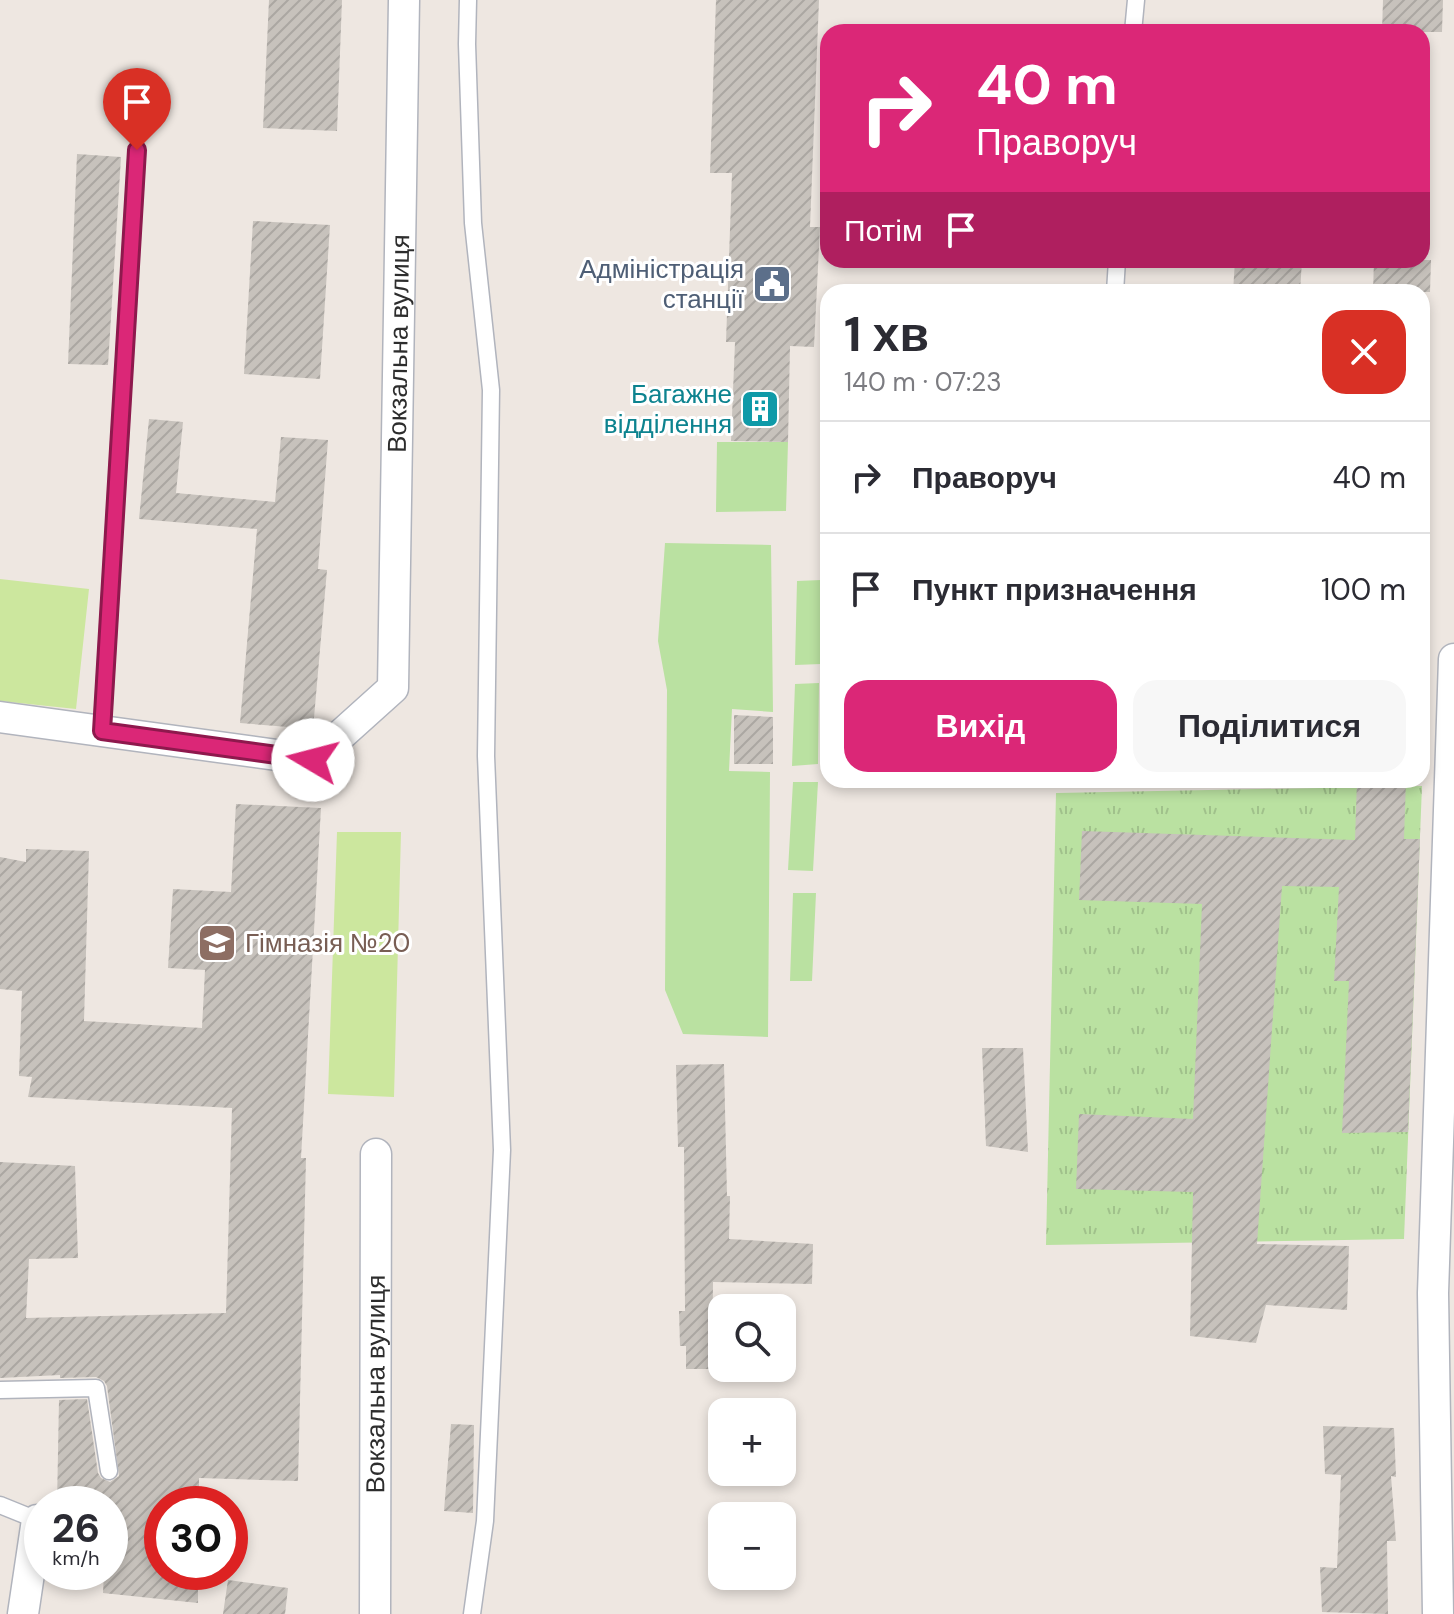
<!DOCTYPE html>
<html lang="uk">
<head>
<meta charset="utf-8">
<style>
  :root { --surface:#fff; --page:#f7f7f7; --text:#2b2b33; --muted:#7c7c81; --line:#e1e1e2; --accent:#db2777 }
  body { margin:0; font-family:"DM Sans",sans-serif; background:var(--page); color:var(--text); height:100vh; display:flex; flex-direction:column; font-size:30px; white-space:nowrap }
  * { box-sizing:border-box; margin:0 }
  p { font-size:26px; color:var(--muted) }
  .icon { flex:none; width:44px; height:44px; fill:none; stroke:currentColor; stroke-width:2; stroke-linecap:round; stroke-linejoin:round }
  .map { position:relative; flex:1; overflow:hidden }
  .drawer { position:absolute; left:820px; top:284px; width:610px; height:504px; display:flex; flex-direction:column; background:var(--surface); border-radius:24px; box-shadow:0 4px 12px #0003 }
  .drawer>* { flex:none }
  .banner { position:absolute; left:820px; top:24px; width:610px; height:244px; border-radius:24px; box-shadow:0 4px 12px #0003; background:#db2777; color:#fff; overflow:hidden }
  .fabs { position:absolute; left:708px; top:1294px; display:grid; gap:16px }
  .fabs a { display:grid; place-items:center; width:88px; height:88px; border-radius:16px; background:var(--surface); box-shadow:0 4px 12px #0003; font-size:40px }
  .speed { position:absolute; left:24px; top:1486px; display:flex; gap:16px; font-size:40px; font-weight:700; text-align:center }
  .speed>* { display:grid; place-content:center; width:104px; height:104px; border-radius:50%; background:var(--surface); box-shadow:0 4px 12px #0003; line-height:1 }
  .speed small { font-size:20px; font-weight:400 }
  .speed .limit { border:12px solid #d22; background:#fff; color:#111 }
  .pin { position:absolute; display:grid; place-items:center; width:68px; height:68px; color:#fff; margin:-82px -34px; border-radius:50% 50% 50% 0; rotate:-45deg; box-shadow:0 0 8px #0007 }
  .pin .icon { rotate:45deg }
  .me { position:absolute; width:88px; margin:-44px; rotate:278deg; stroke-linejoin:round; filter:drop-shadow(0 0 6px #0008) }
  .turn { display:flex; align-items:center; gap:28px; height:168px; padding:0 24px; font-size:36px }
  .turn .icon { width:104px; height:104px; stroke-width:2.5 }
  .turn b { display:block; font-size:56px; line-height:68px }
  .then { display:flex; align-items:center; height:76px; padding:0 24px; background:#0003; gap:16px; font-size:30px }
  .round { display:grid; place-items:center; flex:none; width:84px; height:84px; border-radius:24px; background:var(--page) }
  .summary { display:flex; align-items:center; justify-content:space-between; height:136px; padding:0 24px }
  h1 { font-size:48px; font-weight:700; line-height:60px }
  .cta { display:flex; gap:16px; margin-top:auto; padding:16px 24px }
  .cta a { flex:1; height:92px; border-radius:24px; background:var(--accent); color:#fff; font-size:32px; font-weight:700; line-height:92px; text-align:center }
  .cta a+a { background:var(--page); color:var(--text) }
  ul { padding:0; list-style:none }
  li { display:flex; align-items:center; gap:24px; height:112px; padding:0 24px; border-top:2px solid var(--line) }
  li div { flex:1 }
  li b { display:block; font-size:30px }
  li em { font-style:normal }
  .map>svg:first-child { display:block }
  .grass { fill:url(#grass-tufts) }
  .park { fill:#bae1a1 }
  .pitch { fill:#cce79e }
  .building { fill:url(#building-hatch) }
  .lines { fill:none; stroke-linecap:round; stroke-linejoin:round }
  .lane-casing { stroke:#b1b4bd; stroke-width:19 }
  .street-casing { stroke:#b1b4bd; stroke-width:33 }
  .lane { stroke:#fff; stroke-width:16 }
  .street { stroke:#fff; stroke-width:30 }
  .route-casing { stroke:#8e194d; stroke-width:20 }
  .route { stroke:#db2777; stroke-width:14 }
  .labels { text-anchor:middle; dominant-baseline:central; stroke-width:6; stroke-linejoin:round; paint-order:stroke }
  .service-label { font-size:26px; fill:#4e5e75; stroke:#fff; text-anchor:end }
  .street-label { font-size:26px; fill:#2d2d2d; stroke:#fff }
  .culture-label { font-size:26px; fill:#0d838f; stroke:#fff; text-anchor:end }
  .education-label { font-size:26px; fill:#785e54; stroke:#fff; text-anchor:start }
</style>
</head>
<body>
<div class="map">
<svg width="1454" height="1614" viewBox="0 0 1454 1614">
  <defs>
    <pattern id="grass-tufts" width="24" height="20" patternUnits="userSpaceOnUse" patternTransform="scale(2)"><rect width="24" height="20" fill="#bae1a1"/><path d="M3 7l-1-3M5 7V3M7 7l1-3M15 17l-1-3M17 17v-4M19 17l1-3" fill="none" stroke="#a0c18b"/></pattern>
    <pattern id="building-hatch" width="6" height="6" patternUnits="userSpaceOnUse" patternTransform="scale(2)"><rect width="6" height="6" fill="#c7c2bc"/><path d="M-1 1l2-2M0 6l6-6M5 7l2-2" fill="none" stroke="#aba7a2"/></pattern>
  </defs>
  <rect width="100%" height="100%" fill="#eee7e1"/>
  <!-- grass -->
  <path class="grass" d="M1422,786L1404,1239L1046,1245L1056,793Z"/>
  <!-- park -->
  <path class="park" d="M717,442H788L786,511L716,512Z
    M665,543L771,545L773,712L732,709L729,771L770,772L768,1037L683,1034L665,990L667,690L658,641Z
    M821,580V664L795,665L797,581Z
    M819,683L818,764L792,766L795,684Z
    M793,782H818L813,871L788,870Z
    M793,893H816L812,981H790Z"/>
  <!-- pitch -->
  <path class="pitch" d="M0,579L89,589L76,709L0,701Z
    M337,832H401L394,1097L328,1094Z"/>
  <!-- building -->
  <path class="building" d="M269,0H342L337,131L263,128Z
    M716,0H819L810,227H820L814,347L790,346L788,442L731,441L735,342H726L732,173H710Z
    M1383,0H1443L1442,32H1382Z
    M77,154L121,157L108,365L68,364Z
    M253,221L330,225L320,379L244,374Z
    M1235,260H1302L1300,292H1233Z
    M1374,260H1431L1430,292H1373Z
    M149,419L183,422L176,493L275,502L281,437L328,440L318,569L327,570L313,729L240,723L257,529L139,519Z
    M734,715L773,717V764H734Z
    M1357,780H1406L1404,839H1420L1408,1132L1342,1133L1349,981H1334L1339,887L1282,886L1257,1244L1349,1246L1347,1310L1266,1305L1256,1343L1190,1336L1193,1192L1076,1189L1079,1114L1193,1119L1202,904L1079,900L1082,831L1355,840Z
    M236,804L321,808L301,1158H306L298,1481L199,1478V1504H162V1572H198V1603L103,1593L104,1572H110V1504H57L59,1400L87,1399L98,1473L101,1478L110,1482L119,1476L107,1386L104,1381L96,1377L60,1378V1375L0,1378V1162L75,1166L78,1258L29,1259L26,1318L226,1313L232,1108L28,1097L32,1077L19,1076L22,991L0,989V857L26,862V849L89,851L84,1021L202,1028L205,970L168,968L173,889L231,892Z
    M982,1048H1023L1028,1152L986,1146Z
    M724,1064L727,1196H730L729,1239L813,1244L812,1284L713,1282L712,1369H686V1346H680L679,1311H685L684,1147H678L676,1065Z
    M451,1424L474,1425L473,1513L444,1511Z
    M1323,1426L1394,1428L1396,1477L1391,1476L1396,1541H1387L1388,1614L1322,1612L1320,1567L1337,1568L1341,1475L1325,1474Z
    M228,1580L288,1588L285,1614H223Z"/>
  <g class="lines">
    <!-- lane casing -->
    <g class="lane-casing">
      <path id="lane" d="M468,0L467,44L473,223L491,390L486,756L502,1150L485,1521L472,1614
        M1133,32L1136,0
        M1115,292L1117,260
        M102,731L137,150
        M0,1390L96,1388L109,1471
        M0,1505L37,1520"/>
    </g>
    <!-- street casing -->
    <g class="street-casing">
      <g id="street">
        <path id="s1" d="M0,717L313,760L393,688L404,0"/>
        <path d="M23,1614L37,1520"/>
        <path id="s2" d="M375,1614L376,1154"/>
        <path d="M1438,1614L1433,1293L1454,659"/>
      </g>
    </g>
    <!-- lane -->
    <use href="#lane" class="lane"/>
    <!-- street -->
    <use href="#street" class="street"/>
  </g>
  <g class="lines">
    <!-- route casing -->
    <g class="route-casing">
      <path id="route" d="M137,150L102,731L313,760"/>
    </g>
    <!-- route -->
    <use href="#route" class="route"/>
  </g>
  <!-- icons -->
  <defs>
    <g id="civic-square" transform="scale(2)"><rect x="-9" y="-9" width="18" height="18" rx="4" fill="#5c6f8a" stroke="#fff"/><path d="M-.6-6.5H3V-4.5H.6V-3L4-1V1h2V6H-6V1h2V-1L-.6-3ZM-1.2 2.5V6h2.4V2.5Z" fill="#fff"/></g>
    <g id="building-square" transform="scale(2)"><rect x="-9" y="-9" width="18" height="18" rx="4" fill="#0f9aa8" stroke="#fff"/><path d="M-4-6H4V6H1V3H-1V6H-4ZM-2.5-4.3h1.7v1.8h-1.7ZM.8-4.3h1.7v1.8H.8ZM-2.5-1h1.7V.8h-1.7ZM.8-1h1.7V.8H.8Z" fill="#fff"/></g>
    <g id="school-square" transform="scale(2)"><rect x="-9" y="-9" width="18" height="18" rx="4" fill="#8d6e63" stroke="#fff"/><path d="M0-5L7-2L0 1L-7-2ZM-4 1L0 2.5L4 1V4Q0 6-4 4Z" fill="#fff"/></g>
  </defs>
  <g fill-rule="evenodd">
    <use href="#civic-square" x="772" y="284"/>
    <use href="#building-square" x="760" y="409"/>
    <use href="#school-square" x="217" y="943"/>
  </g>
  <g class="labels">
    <!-- service labels -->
    <g class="service-label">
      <text x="744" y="269">Адміністрація<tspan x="744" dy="30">станції</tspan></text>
    </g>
    <!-- street labels -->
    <g class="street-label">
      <text stroke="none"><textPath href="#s1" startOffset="768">Вокзальна вулиця</textPath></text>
      <text stroke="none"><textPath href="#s2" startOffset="230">Вокзальна вулиця</textPath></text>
    </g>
    <!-- culture labels -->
    <g class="culture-label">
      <text x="732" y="394">Багажне<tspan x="732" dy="30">відділення</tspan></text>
    </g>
    <!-- education labels -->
    <g class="education-label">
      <text x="245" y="943">Гімназія №20</text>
    </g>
  </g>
</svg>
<div class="fabs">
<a><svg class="icon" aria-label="search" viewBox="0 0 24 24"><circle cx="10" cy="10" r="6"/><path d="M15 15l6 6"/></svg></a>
<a>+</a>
<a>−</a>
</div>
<div class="speed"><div>26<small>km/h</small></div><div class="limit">30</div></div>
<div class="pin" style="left:137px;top:150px;background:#d93025"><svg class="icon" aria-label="arrive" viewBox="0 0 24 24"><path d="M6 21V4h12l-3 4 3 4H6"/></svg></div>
<svg class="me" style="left:313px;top:760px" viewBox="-20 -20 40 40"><circle r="19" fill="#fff"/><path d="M0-13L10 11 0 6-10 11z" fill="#db2777"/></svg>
<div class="banner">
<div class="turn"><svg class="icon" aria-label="right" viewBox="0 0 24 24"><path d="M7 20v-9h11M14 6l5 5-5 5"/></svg><div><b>40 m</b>Праворуч</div></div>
<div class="then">Потім<svg class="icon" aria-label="arrive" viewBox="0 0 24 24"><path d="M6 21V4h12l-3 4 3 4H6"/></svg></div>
</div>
<section class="drawer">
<div class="summary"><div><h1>1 хв</h1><p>140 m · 07:23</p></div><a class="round" style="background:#d93025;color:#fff"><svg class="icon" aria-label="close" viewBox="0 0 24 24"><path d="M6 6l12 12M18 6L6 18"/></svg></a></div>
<ul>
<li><svg class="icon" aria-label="right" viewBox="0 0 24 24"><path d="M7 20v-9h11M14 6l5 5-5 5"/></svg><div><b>Праворуч</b></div><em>40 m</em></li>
<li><svg class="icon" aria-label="arrive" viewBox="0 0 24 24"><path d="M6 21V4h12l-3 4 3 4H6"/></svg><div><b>Пункт призначення</b></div><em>100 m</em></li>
</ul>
<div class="cta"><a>Вихід</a><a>Поділитися</a></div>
</section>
</div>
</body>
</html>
